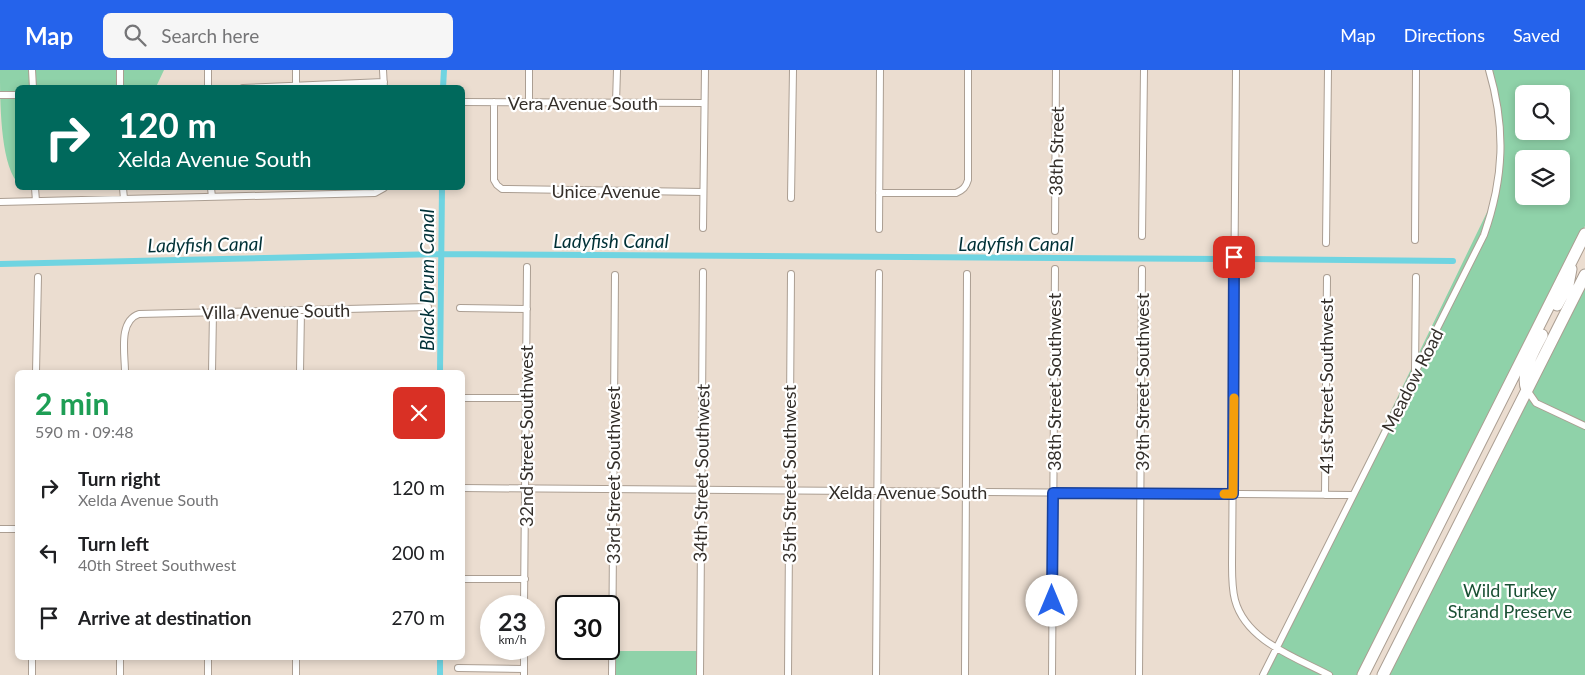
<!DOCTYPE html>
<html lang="en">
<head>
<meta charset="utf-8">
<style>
  :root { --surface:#fff; --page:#f6f6f6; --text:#202124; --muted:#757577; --accent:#2563eb }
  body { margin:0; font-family:Lato,sans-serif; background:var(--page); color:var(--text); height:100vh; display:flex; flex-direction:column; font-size:19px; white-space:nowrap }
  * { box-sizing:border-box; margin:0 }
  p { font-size:16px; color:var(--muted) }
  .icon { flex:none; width:28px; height:28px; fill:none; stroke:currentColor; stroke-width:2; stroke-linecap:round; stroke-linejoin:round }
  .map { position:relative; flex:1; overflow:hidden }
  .panel { position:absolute; left:15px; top:300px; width:450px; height:290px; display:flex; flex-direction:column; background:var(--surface); border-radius:8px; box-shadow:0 2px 8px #0003 }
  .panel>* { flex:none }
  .banner { position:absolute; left:15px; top:15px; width:450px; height:105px; border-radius:8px; box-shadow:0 2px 8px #0003; background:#00695c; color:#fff; overflow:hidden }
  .tools { position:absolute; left:1515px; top:15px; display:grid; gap:10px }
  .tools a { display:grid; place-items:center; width:55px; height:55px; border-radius:8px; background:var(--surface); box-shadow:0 2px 8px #0003; font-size:25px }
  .speed { position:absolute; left:480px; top:525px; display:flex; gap:10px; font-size:25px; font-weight:700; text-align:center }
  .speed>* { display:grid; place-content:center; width:65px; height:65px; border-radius:50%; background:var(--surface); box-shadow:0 2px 8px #0003; line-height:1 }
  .speed small { font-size:12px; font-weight:400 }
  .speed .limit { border:2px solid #111; border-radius:8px; background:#fff; color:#111 }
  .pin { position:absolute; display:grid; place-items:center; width:42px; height:42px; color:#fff; margin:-21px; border-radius:10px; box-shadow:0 2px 8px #0006 }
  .me { position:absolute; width:55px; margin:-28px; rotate:0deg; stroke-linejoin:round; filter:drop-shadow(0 0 4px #0008) }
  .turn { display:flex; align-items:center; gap:18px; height:105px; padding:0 20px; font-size:22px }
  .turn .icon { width:65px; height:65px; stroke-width:2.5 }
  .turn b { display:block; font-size:35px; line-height:42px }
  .round { display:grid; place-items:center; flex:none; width:52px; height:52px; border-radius:8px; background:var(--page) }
  .headline { display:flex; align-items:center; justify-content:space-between; height:85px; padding:0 20px }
  h1 { font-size:30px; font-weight:700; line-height:38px; color:#1e9e55 }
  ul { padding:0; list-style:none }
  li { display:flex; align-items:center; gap:15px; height:65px; padding:0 20px }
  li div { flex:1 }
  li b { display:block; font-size:19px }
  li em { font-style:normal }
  header { display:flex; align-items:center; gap:30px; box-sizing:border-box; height:70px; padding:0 25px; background:var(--accent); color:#fff }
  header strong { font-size:24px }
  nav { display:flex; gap:28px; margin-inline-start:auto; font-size:18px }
  .search { width:350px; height:45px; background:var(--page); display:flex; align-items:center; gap:12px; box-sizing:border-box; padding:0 18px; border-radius:8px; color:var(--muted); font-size:19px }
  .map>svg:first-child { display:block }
  .green { fill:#8fd2a9; fill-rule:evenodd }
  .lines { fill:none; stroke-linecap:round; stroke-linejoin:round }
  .canal { stroke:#6fd4e1; stroke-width:6 }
  .street-casing { stroke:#ab9e92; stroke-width:8 }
  .highway-casing { stroke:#ab9e92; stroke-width:13 }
  .street { stroke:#fff; stroke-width:6 }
  .highway { stroke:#fff; stroke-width:11 }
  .route-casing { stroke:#184099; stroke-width:12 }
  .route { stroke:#2563eb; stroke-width:9 }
  .slow { stroke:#f59e0b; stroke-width:9 }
  .labels { text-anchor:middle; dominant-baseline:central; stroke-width:4.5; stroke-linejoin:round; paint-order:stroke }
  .street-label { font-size:18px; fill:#342f2a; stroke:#fff }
  .park-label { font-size:18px; fill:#1a5034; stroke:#fff }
  .water-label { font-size:19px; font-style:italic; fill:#003137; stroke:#fff }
</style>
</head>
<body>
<header>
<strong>Map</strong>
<div class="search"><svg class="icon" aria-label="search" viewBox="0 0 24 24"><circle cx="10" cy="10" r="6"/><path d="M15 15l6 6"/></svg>Search here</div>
<nav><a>Map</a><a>Directions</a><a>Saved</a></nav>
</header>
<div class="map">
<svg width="1585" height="605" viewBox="0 0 1585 605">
  <rect width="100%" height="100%" fill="#ebddd0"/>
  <!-- green -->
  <path class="green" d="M0,0H164L156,17L18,18L17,112C0,91 0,29 0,0Z
    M1490,0H1585V156L1359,605H1263L1490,136L1498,109L1500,54ZM1524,24H1561V61H1524ZM1524,89H1561V126H1524Z
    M1585,212V605H1387Z
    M615,581H701L697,605H612Z"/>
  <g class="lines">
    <!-- canal -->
    <path class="canal" d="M443,18L444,0
      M1249,189L1453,191
      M0,194L441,184L1221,189
      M440,302L442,118
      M440,605V588"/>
    <!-- street casing -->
    <g class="street-casing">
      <path id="street" d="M32,0L33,18
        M120,0V18
        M208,0V18
        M296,0V18
        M383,0L384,18
        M1236,0L1232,495C1232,507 1232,519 1235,530C1246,571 1295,587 1329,605
        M243,18L384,12
        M0,25H18
        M462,32L704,33
        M494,32V110L497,115L502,119L703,122
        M529,33V0
        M616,33L617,0
        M35,118L36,131
        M123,118L124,129
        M211,118L212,127
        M879,123H956C963,120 966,117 968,110V0
        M791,128L793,0
        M0,132L375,123L384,118
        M703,158L705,0
        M879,159L880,0
        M1055,161L1056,0
        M1142,166L1144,0
        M1415,170L1416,0
        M1326,173L1328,0
        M460,238L527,239
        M1415,300L1416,207
        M36,302L38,207
        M125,302C125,284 118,251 139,244L428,237
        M212,302L213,242
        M300,302L301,240
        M1527,320L1536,333L1585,356
        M462,328H526
        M462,418L1353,425
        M1325,425L1327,208
        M0,459H18
        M462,509H525
        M524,536L527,197
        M458,598L524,599
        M32,605V588
        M120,605V588
        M208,605V588
        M296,605V588
        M524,605V579
        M612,605L615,205
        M700,605L703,202
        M788,605L791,204
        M876,605L879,203
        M965,605L967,204
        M1052,605L1055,199
        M1139,605L1142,199
        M1263,605L1484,165C1504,108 1506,58 1489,0"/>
    </g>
    <!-- highway casing -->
    <g class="highway-casing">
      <path id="highway" d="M1557,235L1568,215L1571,199
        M1527,320C1520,303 1534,281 1542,265
        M1363,605L1585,164
        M1383,605L1585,205"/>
    </g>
    <!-- street -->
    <use href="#street" class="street"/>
    <!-- highway -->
    <use href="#highway" class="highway"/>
  </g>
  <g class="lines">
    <!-- route casing -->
    <g class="route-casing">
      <path id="route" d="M1052,531L1053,423L1233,424L1234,187"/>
    </g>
    <!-- route -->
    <use href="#route" class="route"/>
    <!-- slow -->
    <path class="slow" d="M1224,424H1233L1234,328"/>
  </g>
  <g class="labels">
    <!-- street labels -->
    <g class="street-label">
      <text x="583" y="33">Vera Avenue South</text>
      <text transform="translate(1056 81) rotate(-89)">38th Street</text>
      <text x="606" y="121">Unice Avenue</text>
      <text transform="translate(276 241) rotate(-1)">Villa Avenue South</text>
      <text transform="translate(1412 310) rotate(-63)">Meadow Road</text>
      <text transform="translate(1054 312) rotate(-90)">38th Street Southwest</text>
      <text transform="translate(1142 312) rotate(-90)">39th Street Southwest</text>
      <text transform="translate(1326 316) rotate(-90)">41st Street Southwest</text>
      <text transform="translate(526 366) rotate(-90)">32nd Street Southwest</text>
      <text transform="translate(701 403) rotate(-89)">34th Street Southwest</text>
      <text transform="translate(789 404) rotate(-90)">35th Street Southwest</text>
      <text transform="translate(613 405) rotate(-90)">33rd Street Southwest</text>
      <text x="908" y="422">Xelda Avenue South</text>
    </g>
    <!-- park labels -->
    <g class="park-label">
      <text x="1510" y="520">Wild Turkey<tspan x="1510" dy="21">Strand Preserve</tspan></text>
    </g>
    <!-- water labels -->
    <g class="water-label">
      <text x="611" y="170">Ladyfish Canal</text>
      <text x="1016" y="173">Ladyfish Canal</text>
      <text transform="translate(205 174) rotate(-1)">Ladyfish Canal</text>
      <text transform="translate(426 210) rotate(-90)">Black Drum Canal</text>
    </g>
  </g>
</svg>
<div class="tools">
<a><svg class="icon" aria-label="search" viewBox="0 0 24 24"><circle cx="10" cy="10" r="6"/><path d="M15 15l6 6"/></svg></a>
<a><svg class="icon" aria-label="layers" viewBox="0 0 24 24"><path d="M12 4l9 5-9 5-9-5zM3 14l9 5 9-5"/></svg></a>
</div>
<div class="speed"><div>23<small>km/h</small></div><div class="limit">30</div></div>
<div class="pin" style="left:1234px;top:187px;background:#d93025"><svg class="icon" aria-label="arrive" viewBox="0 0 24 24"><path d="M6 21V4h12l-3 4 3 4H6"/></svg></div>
<svg class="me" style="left:1052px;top:531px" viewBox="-20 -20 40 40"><circle r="19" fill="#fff"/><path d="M0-13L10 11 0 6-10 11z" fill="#2563eb"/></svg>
<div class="banner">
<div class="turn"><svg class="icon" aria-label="right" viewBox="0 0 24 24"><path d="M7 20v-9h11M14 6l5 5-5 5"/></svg><div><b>120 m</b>Xelda Avenue South</div></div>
</div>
<section class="panel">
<div class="headline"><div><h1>2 min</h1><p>590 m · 09:48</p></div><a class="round" style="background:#d93025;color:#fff"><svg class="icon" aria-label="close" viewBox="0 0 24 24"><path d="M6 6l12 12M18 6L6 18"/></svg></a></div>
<ul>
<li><svg class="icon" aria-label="right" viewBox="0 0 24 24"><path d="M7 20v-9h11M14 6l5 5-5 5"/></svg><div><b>Turn right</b><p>Xelda Avenue South</p></div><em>120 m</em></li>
<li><svg class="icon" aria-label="left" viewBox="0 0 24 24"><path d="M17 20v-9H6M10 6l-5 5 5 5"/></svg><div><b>Turn left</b><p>40th Street Southwest</p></div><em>200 m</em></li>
<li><svg class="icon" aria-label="arrive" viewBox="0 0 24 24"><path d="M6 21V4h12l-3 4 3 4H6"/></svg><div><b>Arrive at destination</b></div><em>270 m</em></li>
</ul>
</section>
</div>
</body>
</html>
